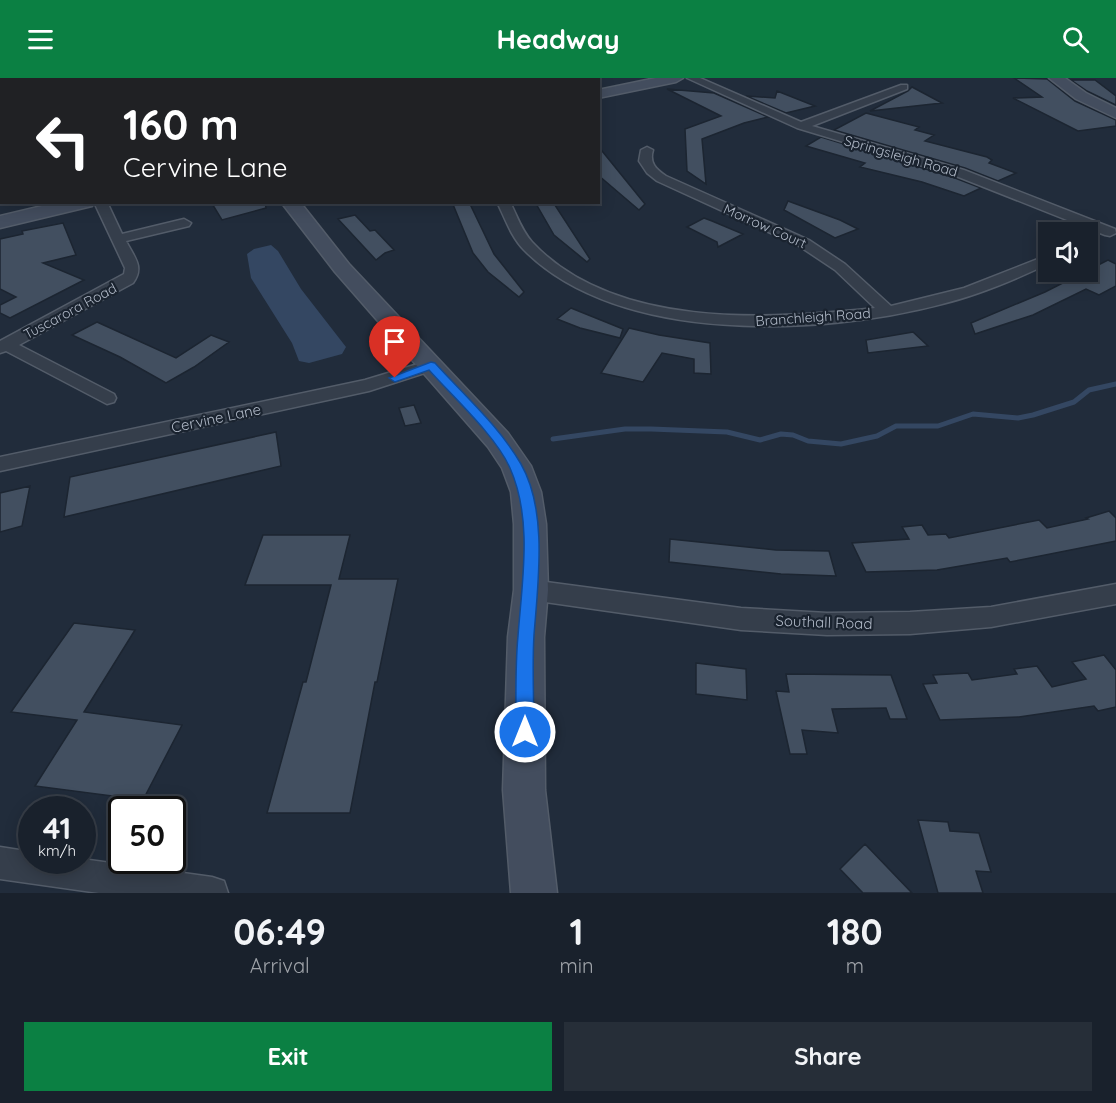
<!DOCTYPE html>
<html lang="en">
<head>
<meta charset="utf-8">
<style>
  :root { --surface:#19212c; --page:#262e38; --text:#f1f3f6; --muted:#9fa3a9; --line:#373e48; --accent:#0b8043 }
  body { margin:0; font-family:Quicksand,sans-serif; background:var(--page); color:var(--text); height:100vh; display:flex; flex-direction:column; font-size:22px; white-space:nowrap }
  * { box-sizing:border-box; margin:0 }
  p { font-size:20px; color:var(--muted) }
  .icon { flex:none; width:33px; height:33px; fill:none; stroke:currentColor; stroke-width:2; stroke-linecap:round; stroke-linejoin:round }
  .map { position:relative; height:815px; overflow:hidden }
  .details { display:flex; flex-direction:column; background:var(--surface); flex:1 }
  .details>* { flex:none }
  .hud { position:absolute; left:0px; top:0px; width:600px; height:126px; box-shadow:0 3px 15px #0003,0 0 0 2px var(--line); background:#202124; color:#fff; overflow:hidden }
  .controls { position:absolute; left:1038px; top:144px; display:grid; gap:12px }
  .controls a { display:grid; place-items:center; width:60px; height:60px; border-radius:0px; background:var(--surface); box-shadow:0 3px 15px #0003,0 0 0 2px var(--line); font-size:30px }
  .speed { position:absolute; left:18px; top:718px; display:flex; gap:12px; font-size:30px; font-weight:700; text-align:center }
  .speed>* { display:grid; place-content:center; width:78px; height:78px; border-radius:50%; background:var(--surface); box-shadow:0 3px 15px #0003,0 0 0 2px var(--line); line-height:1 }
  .speed small { font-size:15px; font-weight:400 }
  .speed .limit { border:3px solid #111; border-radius:9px; background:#fff; color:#111 }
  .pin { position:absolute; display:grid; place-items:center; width:51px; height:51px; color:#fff; margin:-62px -26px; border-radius:50% 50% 50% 0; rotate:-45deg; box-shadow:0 0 6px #0007 }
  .pin .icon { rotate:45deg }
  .me { position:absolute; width:66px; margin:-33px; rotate:0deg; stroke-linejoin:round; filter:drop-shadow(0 0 4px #0008) }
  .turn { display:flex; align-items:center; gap:21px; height:126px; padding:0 24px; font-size:27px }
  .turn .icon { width:78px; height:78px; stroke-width:2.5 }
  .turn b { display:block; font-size:42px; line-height:51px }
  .eta { display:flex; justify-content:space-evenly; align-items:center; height:102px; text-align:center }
  .eta b { font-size:36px; font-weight:700; line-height:42px }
  .action { display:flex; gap:12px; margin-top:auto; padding:12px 24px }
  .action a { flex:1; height:69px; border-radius:0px; background:var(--accent); color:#fff; font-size:24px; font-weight:700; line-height:69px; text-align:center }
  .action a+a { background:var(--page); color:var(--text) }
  header { display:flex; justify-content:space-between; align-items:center; height:78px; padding:0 24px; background:var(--accent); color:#fff; font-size:27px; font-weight:700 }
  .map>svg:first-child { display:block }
  .water { fill:#344762 }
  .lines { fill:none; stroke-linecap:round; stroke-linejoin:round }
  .stream { stroke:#344762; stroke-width:5 }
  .building { fill:#424f60; stroke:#1c2531; stroke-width:1.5 }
  .street-casing { stroke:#535c69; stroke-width:3 }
  .secondary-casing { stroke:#535c69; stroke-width:3 }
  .street { fill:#353e4b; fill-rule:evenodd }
  .secondary { fill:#434d5e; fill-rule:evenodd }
  .route { fill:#1a73e8; stroke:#114b97; stroke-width:1.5 }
  .labels { text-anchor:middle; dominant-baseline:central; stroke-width:4.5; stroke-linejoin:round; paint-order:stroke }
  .far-street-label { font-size:14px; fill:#b0b9c7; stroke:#1a232f }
  .street-label { font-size:15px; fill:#b0b9c7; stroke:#1a232f }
</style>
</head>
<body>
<header><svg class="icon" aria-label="menu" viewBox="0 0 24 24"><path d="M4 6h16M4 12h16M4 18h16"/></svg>Headway<svg class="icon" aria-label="search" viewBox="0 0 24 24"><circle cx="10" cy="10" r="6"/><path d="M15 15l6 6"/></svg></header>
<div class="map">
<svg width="1116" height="815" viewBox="0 0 1116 815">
  <rect width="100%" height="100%" fill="#212c3b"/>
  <!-- water -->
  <path class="water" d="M271,167L278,173L301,211L346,269L342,276L309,285L299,283L292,265L251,200L247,176L254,171Z"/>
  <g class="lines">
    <!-- stream -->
    <path class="stream" d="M553,361L625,351H651L727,354L760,362L781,356L793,357L808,363L841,366L877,358L896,348H938L973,336L1018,340L1033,337L1074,324L1089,312L1116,306"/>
  </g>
  <!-- building -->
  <path class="building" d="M1014,0L1047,1L1075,23L1116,42V48L1078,53L1013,20L1042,19Z
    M1071,2H1095L1116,18V27L1087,13Z
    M912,9L942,25L870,33L908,13Z
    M667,11L714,15L768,39L744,45L702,61L706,106L687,93L685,51L721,38Z
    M777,13L815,28L786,35L746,18L775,20Z
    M866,35L919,49L915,52L934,57L925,63L987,79L992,82L989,85L1016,95L998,103L965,90L834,52Z
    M821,59L955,100L981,110L964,118L922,104L860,89L865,85L806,68Z
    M598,68L645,126L639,132L598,97Z
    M788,123L840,142L858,151L835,160L784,132Z
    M211,124H265L266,130L222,142Z
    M452,124H469L494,176L524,214L519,219L488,194L473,175Z
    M535,124H553L590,181L587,184L554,157Z
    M355,137L370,153L375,152L394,172L385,175L376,182L338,141Z
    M704,140L712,143L743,156L718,169L717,164L687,149Z
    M63,145L76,177L43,185L84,202L10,240L0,235V227L16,219L0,211V161L23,156L22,153Z
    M1108,182L1116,186V208L1099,217L1086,211L1033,237L975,256L971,245L1045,214Z
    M571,230L623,251L620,260L580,250L557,241Z
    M97,244L176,280L211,257L229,264L194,289L166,305L120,279L72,257Z
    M629,250L659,257L710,265L711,296L694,295V281L662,275L643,304L601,295Z
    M913,254L928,268L868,275L866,262Z
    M414,327L421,345L405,348L399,330Z
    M276,354L281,388L64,439L70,399Z
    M30,408L22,448L0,454V415Z
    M1109,433L1116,440V463L1010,484L1007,480L937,492L866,494L852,465L909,461L902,449L922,447L928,457L946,456L949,460L1039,442L1047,450L1088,441L1086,440Z
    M263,457H350L339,501H398L377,604H375L350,735H267L303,604H306L331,507H245Z
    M670,461L776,472L829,473L836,498L781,496L669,484Z
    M74,545L135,552L84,634L182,647L143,722L35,708L77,642L11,634Z
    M1104,577L1116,592V629L1098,633L1094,628L1019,639L940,642L923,606L937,605L933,597L968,595L972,602L1017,596L1014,591L1037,588L1052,609L1086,601L1072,584Z
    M696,585L746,591L747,622L696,616Z
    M786,596L891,597L907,641H890L886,630L832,631L838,655L802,652L807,676H790L776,613L789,614Z
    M918,742L948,744L950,753L979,755L991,794L976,793L983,815H938Z
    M865,766L912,815H863L840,791Z"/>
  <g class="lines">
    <!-- street casing -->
    <g class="street-casing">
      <path id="street" d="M78,0H101L77,2Z
        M687,0H700L801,44L901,7H907V11L812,48L964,92L1115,151L1116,155L1110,158L1105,157L956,98L797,50Z
        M0,8H2V14H0Z
        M0,45H2V52H0Z
        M647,69L653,72C649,85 656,91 666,98L809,162L845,186L891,228L964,210L1048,177V186C1014,202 979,217 942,226C821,258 618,267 524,172C511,159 505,140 497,124H510C517,138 522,153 532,164C613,251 768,242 875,230L835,192L799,168L657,103L647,95L639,83L641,72Z
        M0,88H2L0,96Z
        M94,124H107L122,156L184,141L191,145L189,148L126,163C134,179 145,189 133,205L19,267L114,316L116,320L114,324L107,326L6,273L0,275V263L124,196L125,190Z
        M431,282L437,283L440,287L437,291L369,313L0,393V379L365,302Z
        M531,502L741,530L827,535L910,534L991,529L1116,506V526L991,549L910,556L827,557L741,552L531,522L523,519L519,512L523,505Z
        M0,769L32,774V783H82V781L212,799L224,803L228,815H99L0,801Z"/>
    </g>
    <!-- secondary casing -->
    <g class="secondary-casing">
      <path id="secondary" d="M234,0H248V2H234Z
        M656,0H683L676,4L598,20V12Z
        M1049,0H1065L1086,15L1116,30V40L1076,21Z
        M59,124H94L92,128L0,150V138Z
        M281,124H300L349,186L508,355L531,388L541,414L546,446L548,512L544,559L545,712L557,815H511L503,712L508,559L514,512V446L511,414L502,390L488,369L335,194Z"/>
    </g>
    <!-- street -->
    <use href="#street" class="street"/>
    <!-- secondary -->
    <use href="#secondary" class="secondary"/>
  </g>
  <!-- route -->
  <path class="route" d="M431,284L435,285C464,317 499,348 521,386C548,433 538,505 534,557C532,589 534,622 534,654L531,660L525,662L518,660L516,654C516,622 515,589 518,558C522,503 533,442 510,390C496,358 453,319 429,292L395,304L389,300Z"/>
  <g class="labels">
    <!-- far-street labels -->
    <g class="far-street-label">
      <text transform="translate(901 78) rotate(16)">Springsleigh Road</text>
      <text transform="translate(765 148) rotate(24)">Morrow Court</text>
      <text transform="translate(70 233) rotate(-28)">Tuscarora Road</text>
      <text transform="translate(813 239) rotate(-4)">Branchleigh Road</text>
    </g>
    <!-- street labels -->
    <g class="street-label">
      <text transform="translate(216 340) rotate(-12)">Cervine Lane</text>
      <text transform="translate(824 544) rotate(2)">Southall Road</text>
    </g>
  </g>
</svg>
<div class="controls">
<a><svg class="icon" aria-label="sound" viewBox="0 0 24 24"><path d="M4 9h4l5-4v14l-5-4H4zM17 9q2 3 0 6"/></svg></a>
</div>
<div class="speed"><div>41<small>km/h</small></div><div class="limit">50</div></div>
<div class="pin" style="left:395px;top:300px;background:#d93025"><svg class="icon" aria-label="arrive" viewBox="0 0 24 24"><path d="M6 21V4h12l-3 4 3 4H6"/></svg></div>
<svg class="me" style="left:525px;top:654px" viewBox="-20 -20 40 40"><circle r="17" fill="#1a73e8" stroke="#fff" stroke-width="3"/><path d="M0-11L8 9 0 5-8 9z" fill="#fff"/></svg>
<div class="hud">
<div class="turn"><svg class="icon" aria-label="left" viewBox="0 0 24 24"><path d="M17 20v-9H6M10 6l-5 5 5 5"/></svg><div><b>160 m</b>Cervine Lane</div></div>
</div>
</div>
<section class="details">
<div class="eta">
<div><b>06:49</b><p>Arrival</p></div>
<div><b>1</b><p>min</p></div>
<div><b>180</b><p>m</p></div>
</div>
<div class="action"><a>Exit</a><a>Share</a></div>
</section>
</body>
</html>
